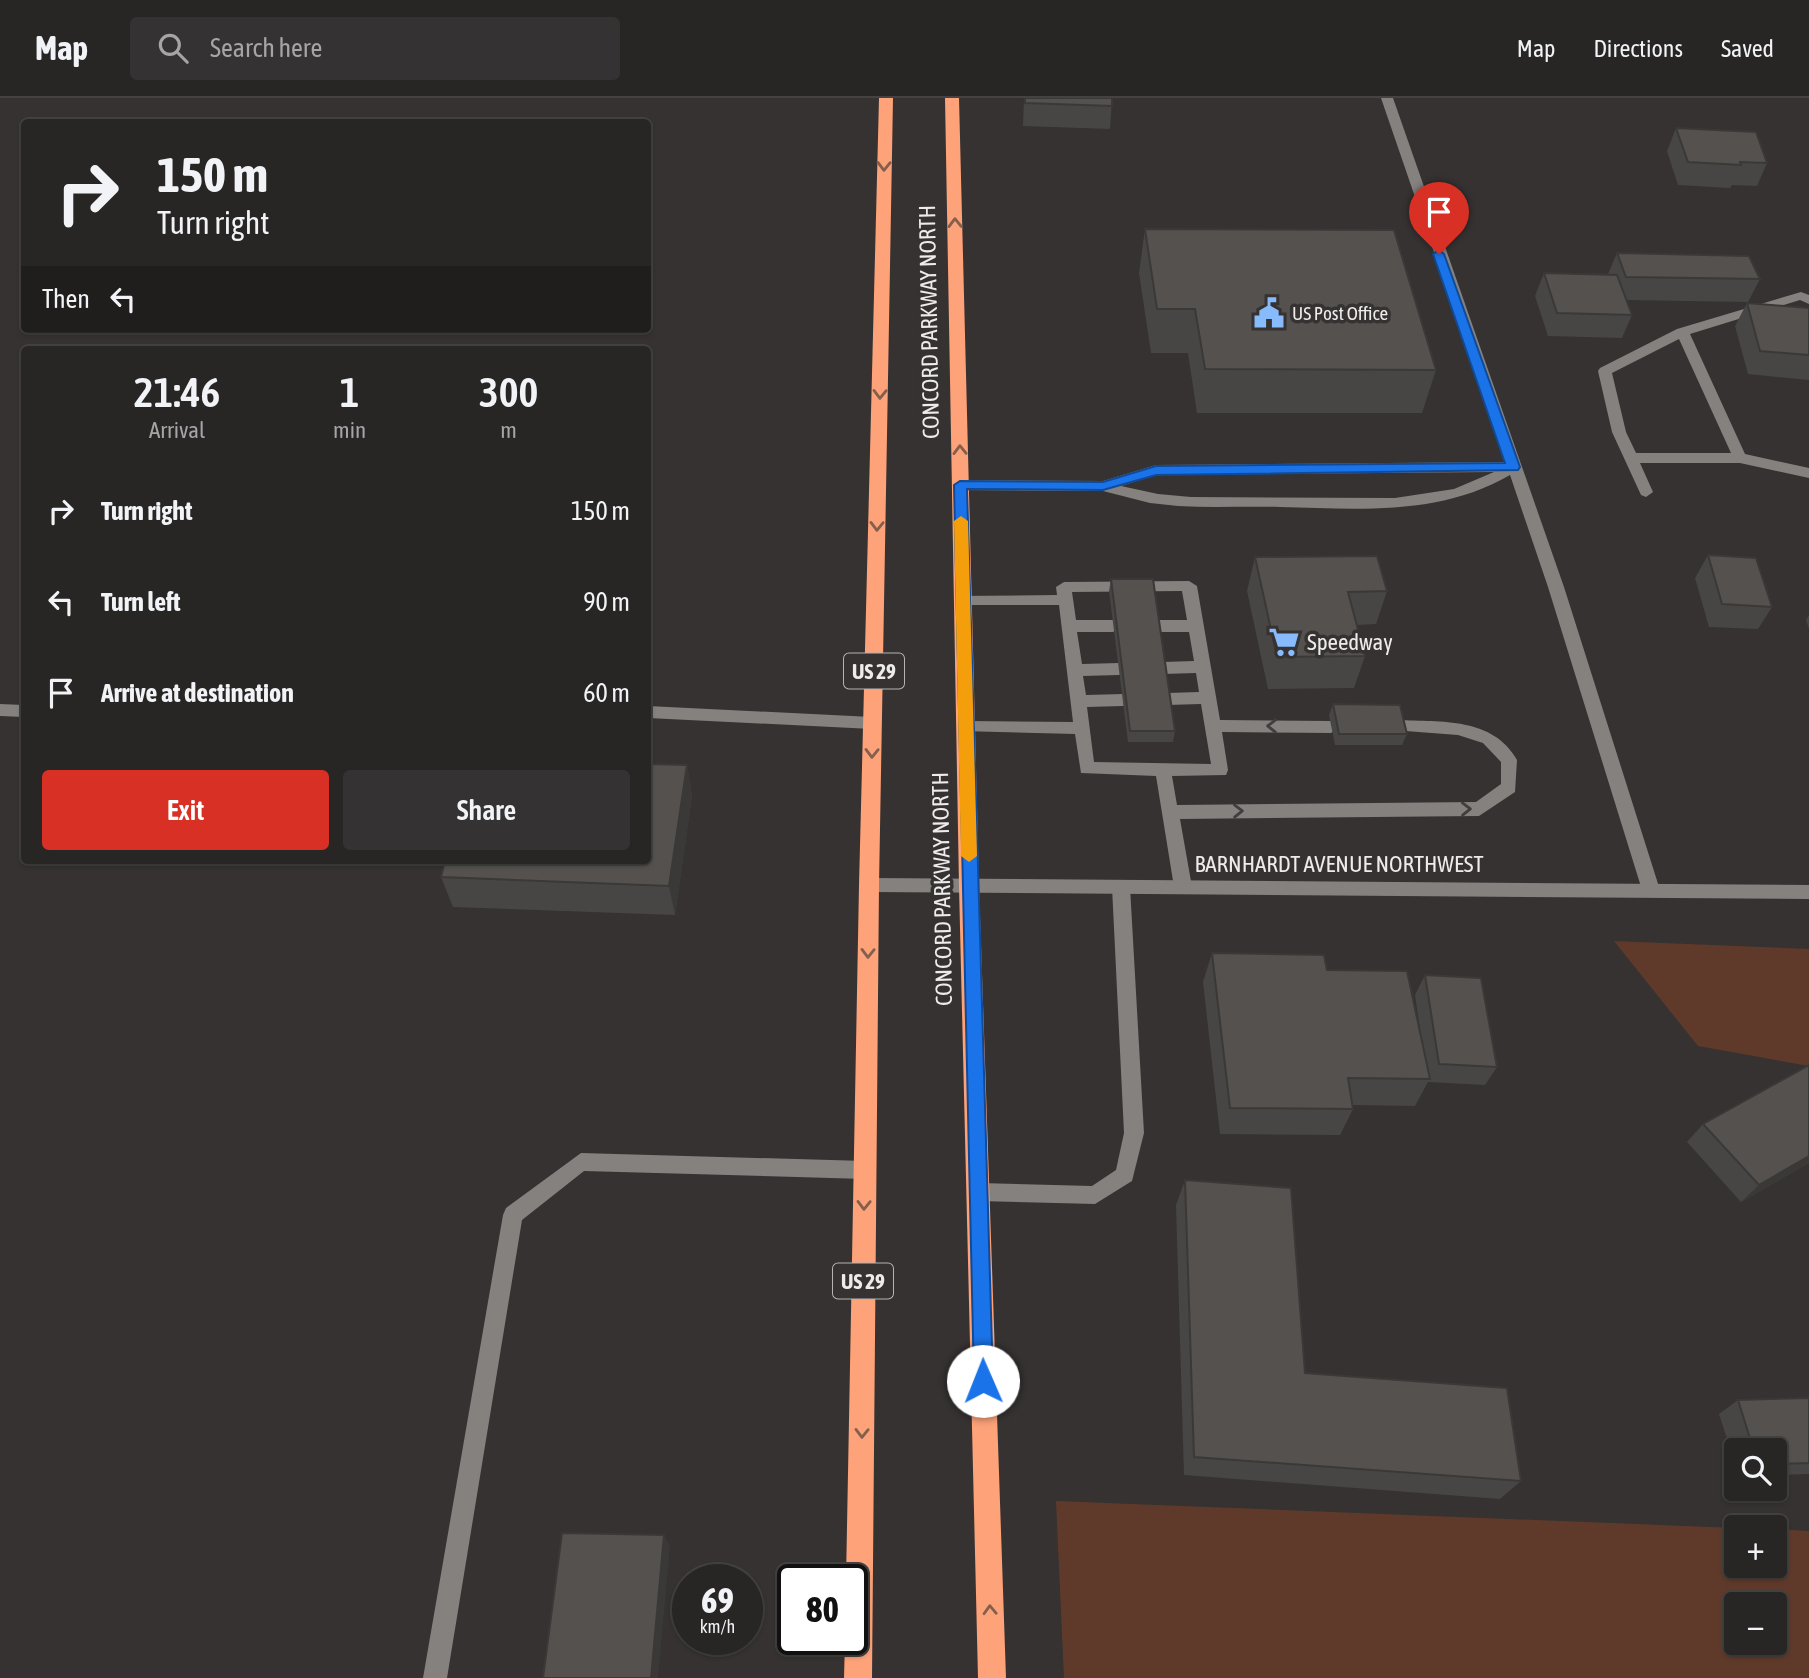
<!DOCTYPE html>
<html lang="en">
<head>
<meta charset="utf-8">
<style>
  :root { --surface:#282625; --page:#343232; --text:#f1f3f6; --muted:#a5a5a7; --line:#444342; --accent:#d93025 }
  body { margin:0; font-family:"Asap Condensed",sans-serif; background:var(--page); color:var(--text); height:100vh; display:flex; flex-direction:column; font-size:26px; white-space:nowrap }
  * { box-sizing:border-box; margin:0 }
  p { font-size:23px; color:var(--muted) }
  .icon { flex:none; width:38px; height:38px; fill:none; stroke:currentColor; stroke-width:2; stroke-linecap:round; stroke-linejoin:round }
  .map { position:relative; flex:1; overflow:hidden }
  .panel { position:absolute; left:21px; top:248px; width:630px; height:518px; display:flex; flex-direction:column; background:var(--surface); border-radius:7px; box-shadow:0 2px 5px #0004,0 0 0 2px var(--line) }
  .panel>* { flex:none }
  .guide { position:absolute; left:21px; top:21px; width:630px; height:214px; border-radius:7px; box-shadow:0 2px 5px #0004,0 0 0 2px var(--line); background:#282625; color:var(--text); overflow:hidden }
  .tools { position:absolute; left:1724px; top:1340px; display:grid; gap:14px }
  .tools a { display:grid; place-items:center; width:63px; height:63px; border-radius:7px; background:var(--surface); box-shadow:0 2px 5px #0004,0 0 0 2px var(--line); font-size:35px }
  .speed { position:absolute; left:672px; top:1466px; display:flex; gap:14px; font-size:35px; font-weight:700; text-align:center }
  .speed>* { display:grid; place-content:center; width:91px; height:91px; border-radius:50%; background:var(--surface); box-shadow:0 2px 5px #0004,0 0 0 2px var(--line); line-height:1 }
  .speed small { font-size:18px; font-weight:400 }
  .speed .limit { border:4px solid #111; border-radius:10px; background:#fff; color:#111 }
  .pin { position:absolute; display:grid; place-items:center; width:60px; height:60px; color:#fff; margin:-72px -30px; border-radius:50% 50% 50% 0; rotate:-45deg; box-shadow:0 0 7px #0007 }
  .pin .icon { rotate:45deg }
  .me { position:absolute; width:77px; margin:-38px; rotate:359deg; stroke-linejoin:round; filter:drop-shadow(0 0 5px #0008) }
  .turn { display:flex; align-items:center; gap:24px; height:147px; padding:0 21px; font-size:32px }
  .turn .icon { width:91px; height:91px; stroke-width:2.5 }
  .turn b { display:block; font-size:49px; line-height:60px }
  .then { display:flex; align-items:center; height:66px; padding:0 21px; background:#0003; gap:14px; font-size:26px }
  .eta { display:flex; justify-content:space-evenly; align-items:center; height:119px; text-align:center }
  .eta b { font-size:42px; font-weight:600; line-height:49px }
  .button { display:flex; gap:14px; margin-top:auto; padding:14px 21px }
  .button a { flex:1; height:80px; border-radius:7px; background:var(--accent); color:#fff; font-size:28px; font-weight:600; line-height:80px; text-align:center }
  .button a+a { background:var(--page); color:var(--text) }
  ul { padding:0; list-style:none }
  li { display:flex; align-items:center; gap:21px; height:91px; padding:0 21px }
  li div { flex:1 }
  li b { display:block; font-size:26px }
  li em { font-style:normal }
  header { display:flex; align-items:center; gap:42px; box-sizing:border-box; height:98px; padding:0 35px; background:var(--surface); border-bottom:2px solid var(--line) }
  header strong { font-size:33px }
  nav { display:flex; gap:38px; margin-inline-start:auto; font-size:24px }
  .search { width:490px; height:63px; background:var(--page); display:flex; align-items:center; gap:18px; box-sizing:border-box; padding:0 24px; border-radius:7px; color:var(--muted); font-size:26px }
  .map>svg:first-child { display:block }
  .green { fill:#5f3a2a; fill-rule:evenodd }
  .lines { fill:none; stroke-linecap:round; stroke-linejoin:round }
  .lane { fill:#84817f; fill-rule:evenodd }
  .street { fill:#84817f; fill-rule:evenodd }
  .highway { fill:#fda279; fill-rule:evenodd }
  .wall { fill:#484644 }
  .shaded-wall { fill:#3b3937 }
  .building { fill:#54514f; stroke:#3b3937; stroke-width:2 }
  .oneway { stroke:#855f4e }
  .oneway2 { stroke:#413e3d }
  .route { fill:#1a73e8; stroke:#114b97; stroke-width:2 }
  .slow { fill:#f59e0b }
  .labels { text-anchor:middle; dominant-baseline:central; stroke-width:7; stroke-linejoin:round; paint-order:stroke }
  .far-poi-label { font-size:19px; fill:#edebeb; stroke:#353231; text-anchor:start }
  .shield { fill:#353231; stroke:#b6b4b3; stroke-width:2 }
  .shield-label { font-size:21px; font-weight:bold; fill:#edebeb }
  .street-label { font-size:23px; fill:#edebeb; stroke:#353231 }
  .poi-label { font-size:23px; fill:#edebeb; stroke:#353231; text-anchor:start }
</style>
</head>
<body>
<header>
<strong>Map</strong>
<div class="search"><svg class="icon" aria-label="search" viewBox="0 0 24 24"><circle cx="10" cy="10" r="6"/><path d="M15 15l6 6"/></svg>Search here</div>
<nav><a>Map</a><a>Directions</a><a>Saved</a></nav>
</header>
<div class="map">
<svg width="1809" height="1580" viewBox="0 0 1809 1580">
  <rect width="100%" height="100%" fill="#353231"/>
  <!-- green -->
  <path class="green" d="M1614,843L1809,851V968L1698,948Z
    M1056,1403L1736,1430V1468H1774L1775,1431L1809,1433V1580H1064ZM1736,1507H1774V1545H1736Z"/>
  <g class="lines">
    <!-- lane -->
    <path class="lane" d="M1381,0H1393L1564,489L1660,792L1657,797L1651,799L1645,797L1642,792L1548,489L1510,377C1440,418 1359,411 1280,409C1246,408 1212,410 1178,408L1150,405L1103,393L960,392L953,387L960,382L1103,383L1156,367L1506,364ZM1494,374L1454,391L1395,400L1191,399L1158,396L1121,388L1156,377Z
      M1801,194L1809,197V206L1800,202L1690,236L1745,356L1809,370V380L1740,365H1640L1653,394L1646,399L1641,397L1612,334L1598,273L1600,270L1677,231ZM1679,241L1731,355H1636L1626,334L1612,275Z
      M1189,483L1197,488L1220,622L1331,623L1339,629L1331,635L1222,634L1228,672L1226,677L1172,678L1177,707L1476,704L1501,686V664L1483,645L1458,637L1392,632L1390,628L1398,622C1441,624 1493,619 1517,662L1515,694L1479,718L1180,721L1192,789L1189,794H1177L1174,789L1156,678L1081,675L1075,636L960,633L958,629L960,625L966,623L1073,624L1059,507H963L958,506L955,502L958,498L1057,497L1056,489L1064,484ZM1182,493L1187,522H1156L1148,528L1156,534H1189L1194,563L1163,564L1155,570L1163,576L1196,575L1199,594L1167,595L1159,601L1167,607L1201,606L1211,666L1094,664L1087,609L1123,608L1131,602L1123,596L1086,597L1083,578L1119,577L1127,571L1119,565L1082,566L1077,534H1113L1121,528L1113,522H1076L1072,494Z
      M0,606L24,607V619L0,618Z
      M648,608L872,619L880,625L872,631L648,620Z
      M1121,782L1127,784L1130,789L1144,1035L1132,1083L1095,1106L978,1103L971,1101L968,1094L971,1087L978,1085L1092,1088L1116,1072L1124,1035L1112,789L1115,784Z
      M581,1055L865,1063L872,1066L875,1072L872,1078L865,1081L584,1073L522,1122L447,1580H423L503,1117L506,1110Z"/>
    <!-- street -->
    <path class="street" d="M869,780L1809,787V801L869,794L863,792L860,787L863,782Z"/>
    <!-- highway -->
    <path class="highway" d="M879,0H893L879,787L872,1580H844L845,1542H852V1482H846L859,787Z
      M945,0H959L979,788L1006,1580H978L959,788Z"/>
  </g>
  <!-- wall -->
  <path class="wall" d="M1024,0H1112L1110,31L1023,28Z
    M1676,30L1767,65L1757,88L1732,87L1730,90L1678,87L1667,53Z
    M1145,131L1436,272L1422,315H1197L1188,255H1151L1139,175Z
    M1617,155L1760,181L1748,204L1626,202L1632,217L1622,240L1548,238L1535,198L1544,175L1608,176Z
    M1747,205L1809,210V282L1748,276L1735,228Z
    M1708,457L1772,509L1758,531L1709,529L1695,480Z
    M1255,459L1387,493L1376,526L1357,527L1365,558L1354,590L1268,591L1247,493Z
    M1111,481L1175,633L1173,644H1128L1109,493Z
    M1809,517V531L1806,522Z
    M1333,606L1407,636L1402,647H1335L1329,617Z
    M687,667L692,698L675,817L453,809L441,779Z
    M1212,855L1327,872L1422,944L1415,897L1425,877L1497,969L1485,987L1428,984L1415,1008L1353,1007V1011L1340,1037L1220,1036L1203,884Z
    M1703,1026L1809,1065L1741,1104L1687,1044Z
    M1185,1082L1305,1275L1521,1383L1500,1401L1184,1377L1176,1107Z
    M1809,1300V1376L1774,1377V1353H1736V1369L1719,1316L1738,1302Z"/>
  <!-- shaded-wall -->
  <path class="shaded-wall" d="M687,667L692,698L675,817L669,788Z
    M1809,1058V1065L1741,1104L1759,1087Z
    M664,1437L670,1448L658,1580H651Z"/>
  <!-- building -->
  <path class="building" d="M1025,0H1112V8L1025,5Z
    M1676,30L1756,34L1767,65L1740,64L1741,67L1688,64Z
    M1145,131L1394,132L1436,272L1205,271L1195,211H1157Z
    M1617,155L1749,158L1760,181L1626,179Z
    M1544,175L1617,177L1632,217L1557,215Z
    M1747,205L1809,210V257L1760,253Z
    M1708,457L1756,460L1772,509L1722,506Z
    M1377,458L1387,493L1348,494L1365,558L1277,559L1255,459Z
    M1111,481H1153L1175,633H1130Z
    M1333,606L1400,607L1407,636H1339Z
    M648,666L687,667L669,788L441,779L445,763H648Z
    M1212,855L1324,857L1327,872L1407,873L1430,981L1348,980L1353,1011L1230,1010Z
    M1425,877L1481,880L1497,969L1439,966Z
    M1809,967V1058L1759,1087L1703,1026Z
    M1185,1082L1291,1090L1305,1275L1507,1290L1521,1383L1194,1359Z
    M1809,1300V1365L1774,1366V1353H1754L1738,1302Z
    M562,1435L664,1437L651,1580H543Z"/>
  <!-- one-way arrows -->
  <defs><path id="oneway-chevron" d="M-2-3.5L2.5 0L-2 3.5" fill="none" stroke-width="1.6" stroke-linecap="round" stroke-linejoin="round" transform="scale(1.75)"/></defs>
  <g class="oneway">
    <use href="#oneway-chevron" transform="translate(884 68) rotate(91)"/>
    <use href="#oneway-chevron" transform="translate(955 125) rotate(-91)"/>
    <use href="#oneway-chevron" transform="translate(880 296) rotate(91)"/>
    <use href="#oneway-chevron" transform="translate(960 352) rotate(-91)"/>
    <use href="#oneway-chevron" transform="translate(877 428) rotate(91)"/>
    <use href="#oneway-chevron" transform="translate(872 655) rotate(91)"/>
    <use href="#oneway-chevron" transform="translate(868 855) rotate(91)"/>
    <use href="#oneway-chevron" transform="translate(864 1107) rotate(91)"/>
    <use href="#oneway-chevron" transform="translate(862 1335) rotate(91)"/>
    <use href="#oneway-chevron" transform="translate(990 1512) rotate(-92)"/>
  </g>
  <g class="oneway2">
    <use href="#oneway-chevron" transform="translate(1272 628) rotate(-179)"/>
    <use href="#oneway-chevron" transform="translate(1466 711) rotate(-1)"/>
    <use href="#oneway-chevron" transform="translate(1238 713) rotate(-1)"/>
  </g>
  <!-- route -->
  <path class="route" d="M1439,152L1444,156L1520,369L1518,372L1156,377L1103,392L967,391L993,1283L990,1290L983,1293L976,1290L974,1283L954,387L960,383L1103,384L1156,368L1505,365L1433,156Z"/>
  <!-- slow -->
  <path class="slow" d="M961,418L968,423L977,758L969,764L961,758L954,423Z"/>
  <!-- icons -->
  <defs>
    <g id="civic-bare" transform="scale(2.415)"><path d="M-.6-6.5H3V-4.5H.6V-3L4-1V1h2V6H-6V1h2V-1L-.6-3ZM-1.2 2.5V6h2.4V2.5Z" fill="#87bbfc" stroke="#353231" stroke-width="2.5" paint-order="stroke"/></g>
    <g id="supermarket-bare" transform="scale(2.415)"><path d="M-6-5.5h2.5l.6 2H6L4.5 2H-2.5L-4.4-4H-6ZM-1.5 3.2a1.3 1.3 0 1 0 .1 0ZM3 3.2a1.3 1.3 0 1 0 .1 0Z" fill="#87bbfc" stroke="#353231" stroke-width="2.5" paint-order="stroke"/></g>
  </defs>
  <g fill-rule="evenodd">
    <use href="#civic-bare" x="1269" y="215"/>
    <use href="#supermarket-bare" x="1284" y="544"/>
  </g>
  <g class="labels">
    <!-- far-poi labels -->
    <g class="far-poi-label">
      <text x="1292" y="215">US Post Office</text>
    </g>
    <!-- shield labels -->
    <g class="shield">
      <rect x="844" y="555.5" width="60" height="35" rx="5"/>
      <rect x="833" y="1165.5" width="60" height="35" rx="5"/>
    </g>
    <g class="shield-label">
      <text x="874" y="573">US 29</text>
      <text x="863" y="1183">US 29</text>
    </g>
    <!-- street labels -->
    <g class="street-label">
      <text transform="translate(929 224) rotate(-91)">CONCORD PARKWAY NORTH</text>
      <text x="1339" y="766">BARNHARDT AVENUE NORTHWEST</text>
      <text transform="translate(942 791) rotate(-91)">CONCORD PARKWAY NORTH</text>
    </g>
    <!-- poi labels -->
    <g class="poi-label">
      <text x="1307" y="544">Speedway</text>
    </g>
  </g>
</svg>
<div class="tools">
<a><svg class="icon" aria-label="search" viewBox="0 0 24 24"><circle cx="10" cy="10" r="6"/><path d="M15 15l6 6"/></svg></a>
<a>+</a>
<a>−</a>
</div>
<div class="speed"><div>69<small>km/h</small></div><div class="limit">80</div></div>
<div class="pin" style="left:1439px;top:156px;background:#d93025"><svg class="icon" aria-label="arrive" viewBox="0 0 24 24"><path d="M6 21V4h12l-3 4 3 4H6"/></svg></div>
<svg class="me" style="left:983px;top:1283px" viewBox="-20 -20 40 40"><circle r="19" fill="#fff"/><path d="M0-13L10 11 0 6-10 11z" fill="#1a73e8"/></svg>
<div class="guide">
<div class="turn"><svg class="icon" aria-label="right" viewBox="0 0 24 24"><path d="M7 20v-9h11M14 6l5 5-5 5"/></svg><div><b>150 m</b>Turn right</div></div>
<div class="then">Then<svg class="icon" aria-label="left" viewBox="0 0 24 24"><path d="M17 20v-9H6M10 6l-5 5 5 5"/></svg></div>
</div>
<section class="panel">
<div class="eta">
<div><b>21:46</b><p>Arrival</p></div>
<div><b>1</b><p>min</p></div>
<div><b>300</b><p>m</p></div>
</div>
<ul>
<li><svg class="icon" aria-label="right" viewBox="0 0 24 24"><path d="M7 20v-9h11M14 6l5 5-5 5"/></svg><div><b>Turn right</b></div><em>150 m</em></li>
<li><svg class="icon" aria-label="left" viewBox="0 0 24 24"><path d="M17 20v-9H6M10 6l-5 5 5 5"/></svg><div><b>Turn left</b></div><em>90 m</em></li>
<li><svg class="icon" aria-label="arrive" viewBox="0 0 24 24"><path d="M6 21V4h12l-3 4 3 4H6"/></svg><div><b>Arrive at destination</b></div><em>60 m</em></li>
</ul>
<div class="button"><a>Exit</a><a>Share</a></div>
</section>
</div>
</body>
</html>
